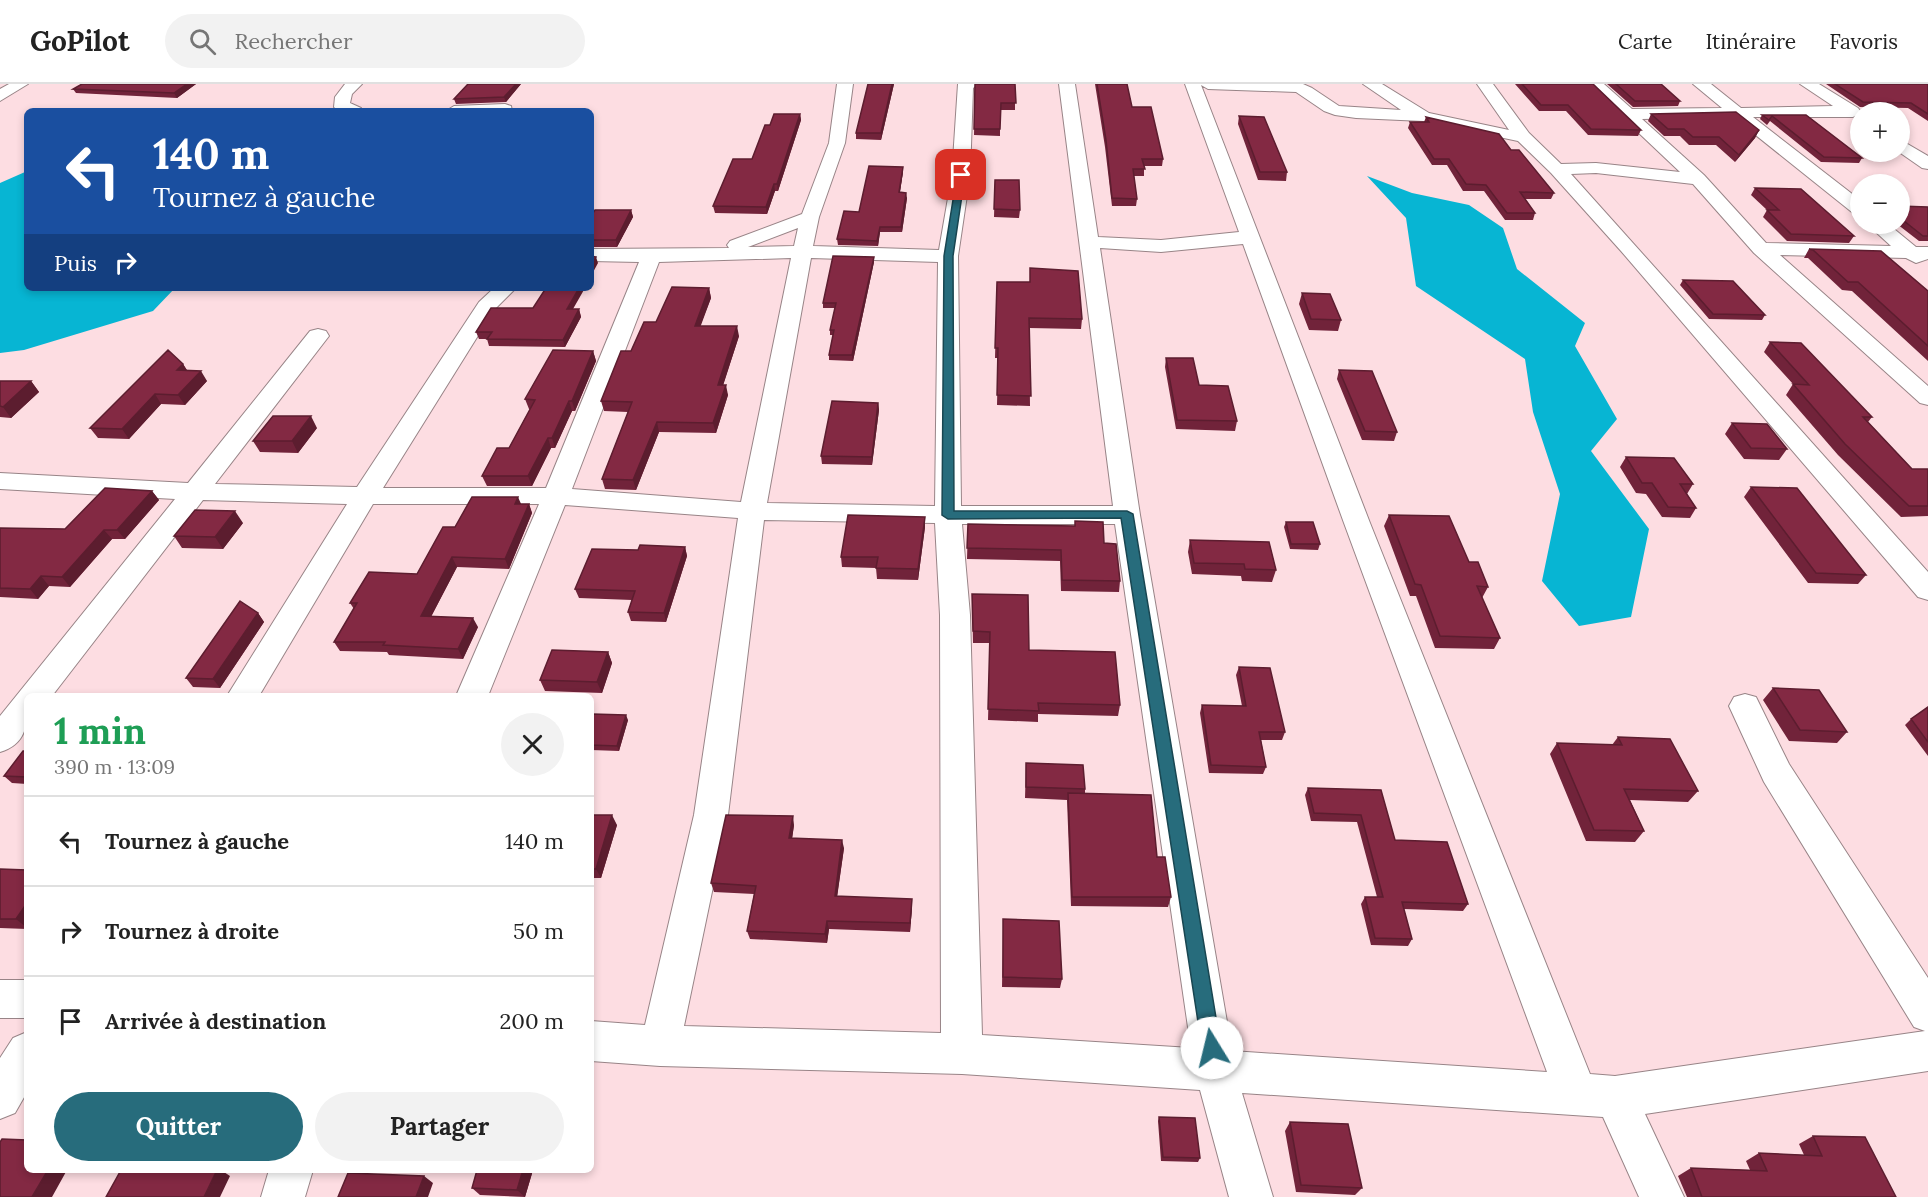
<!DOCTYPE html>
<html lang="fr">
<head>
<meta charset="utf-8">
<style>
  :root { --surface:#fff; --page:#f2f2f2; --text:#222; --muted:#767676; --line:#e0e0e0; --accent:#276c7c }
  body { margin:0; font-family:Lora,serif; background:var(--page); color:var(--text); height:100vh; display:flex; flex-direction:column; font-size:22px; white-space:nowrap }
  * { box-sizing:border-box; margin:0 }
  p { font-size:20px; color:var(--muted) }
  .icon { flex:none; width:33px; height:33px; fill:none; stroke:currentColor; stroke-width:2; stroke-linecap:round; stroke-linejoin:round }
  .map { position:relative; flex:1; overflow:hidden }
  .drawer { position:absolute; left:24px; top:609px; width:570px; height:480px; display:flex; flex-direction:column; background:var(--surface); border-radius:9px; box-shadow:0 3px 9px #0003 }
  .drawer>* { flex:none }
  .guide { position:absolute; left:24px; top:24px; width:570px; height:183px; border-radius:9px; box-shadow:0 3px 9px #0003; background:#1a4fa0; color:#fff; overflow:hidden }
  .controls { position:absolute; left:1850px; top:18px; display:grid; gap:12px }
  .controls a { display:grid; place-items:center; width:60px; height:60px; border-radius:50%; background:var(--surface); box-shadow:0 3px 9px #0003; font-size:30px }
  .pin { position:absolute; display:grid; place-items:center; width:51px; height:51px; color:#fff; margin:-26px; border-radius:12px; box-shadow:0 3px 9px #0006 }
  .me { position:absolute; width:66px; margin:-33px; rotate:351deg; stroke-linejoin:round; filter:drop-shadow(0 0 4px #0008) }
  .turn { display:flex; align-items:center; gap:21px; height:126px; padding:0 30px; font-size:27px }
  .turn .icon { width:78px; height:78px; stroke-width:2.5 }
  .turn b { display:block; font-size:42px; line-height:51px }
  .then { display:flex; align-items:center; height:57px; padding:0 30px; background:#0003; gap:12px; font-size:22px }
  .round { display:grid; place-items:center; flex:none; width:63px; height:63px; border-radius:32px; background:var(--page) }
  .summary { display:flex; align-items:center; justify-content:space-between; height:102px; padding:0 30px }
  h1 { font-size:36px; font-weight:800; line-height:45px; color:#1e9e55 }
  .action { display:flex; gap:12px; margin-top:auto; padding:12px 30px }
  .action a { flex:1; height:69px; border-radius:36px; background:var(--accent); color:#fff; font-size:24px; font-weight:800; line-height:69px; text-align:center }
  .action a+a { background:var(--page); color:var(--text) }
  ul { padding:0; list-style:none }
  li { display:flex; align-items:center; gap:18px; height:90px; padding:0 30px; border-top:2px solid var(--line) }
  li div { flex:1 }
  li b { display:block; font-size:22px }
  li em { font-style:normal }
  header { display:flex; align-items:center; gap:36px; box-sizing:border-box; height:84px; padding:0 30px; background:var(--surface); border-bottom:2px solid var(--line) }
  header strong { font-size:28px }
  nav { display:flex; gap:33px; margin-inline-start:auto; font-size:21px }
  .search { width:420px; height:54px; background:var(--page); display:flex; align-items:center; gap:15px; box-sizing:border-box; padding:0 21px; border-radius:33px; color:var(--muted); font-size:22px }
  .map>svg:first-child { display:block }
  .green { fill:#fddde2; fill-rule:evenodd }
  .water { fill:#07b5d3 }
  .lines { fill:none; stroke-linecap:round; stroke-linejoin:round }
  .minor-casing { stroke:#988487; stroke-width:2 }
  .minor { fill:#fff; fill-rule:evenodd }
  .wall { fill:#71233a }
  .shaded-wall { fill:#5c1d2f }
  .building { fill:#832943; stroke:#5c1d2f; stroke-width:1.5 }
  .route { fill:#276c7c; stroke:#194651; stroke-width:1.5 }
</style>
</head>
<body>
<header>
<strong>GoPilot</strong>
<div class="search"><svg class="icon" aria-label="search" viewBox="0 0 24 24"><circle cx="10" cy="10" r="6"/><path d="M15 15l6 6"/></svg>Rechercher</div>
<nav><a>Carte</a><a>Itinéraire</a><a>Favoris</a></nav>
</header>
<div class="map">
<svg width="1928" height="1113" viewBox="0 0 1928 1113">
  <rect width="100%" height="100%" fill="#fcf8f8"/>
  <!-- green -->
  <path class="green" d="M0,0H1928V1113H0ZM27,27H591V204H27ZM1860,28H1899V68H1860ZM1860,100H1899V140H1860ZM27,612H591V1086H27Z"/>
  <!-- water -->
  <path class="water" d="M25,88L27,204H175L153,227L24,266L0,269V99Z
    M1367,92L1412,109L1469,121L1503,144L1517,185L1585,239L1575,262L1617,335L1591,367L1649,445L1631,533L1579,542L1542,497L1560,410L1533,328L1525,275L1416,202L1406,134Z"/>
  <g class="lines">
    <!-- minor casing -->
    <g class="minor-casing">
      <path id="minor" d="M9,0H28L0,17V5Z
        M345,0H362L352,10L350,19L361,24L363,27H338L334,23L335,13Z
        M837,0H853L845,59L819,133L813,162L939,166L952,91L958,0H979L973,4L970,91L958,172L961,422H1113L1059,0H1075L1098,153L1161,156L1239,148L1185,0H1303L1312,4L1339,22L1401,26L1363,0H1382L1429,29L1509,46L1477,0H1493L1529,49L1561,80L1596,79L1680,88L1587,0H1604L1632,25L1722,24L1693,0H1711L1741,24L1833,22L1800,0H1819L1858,24L1861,28L1853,33H1753L1860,116V131L1853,129L1733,33L1642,35L1704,91L1766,159L1891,162L1867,140H1888L1916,163H1928V175L1916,179L1906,174L1780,171L1928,302V321L1920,319L1754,169L1693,100L1596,89L1571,90L1928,488V516L1918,513L1621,167L1551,89L1518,57L1423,37L1356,34L1335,31L1324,27L1296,8L1208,5L1201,1L1370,439L1590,990L1615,992L1925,947L1914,943L1764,698L1729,622L1734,613L1745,610L1756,613L1789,680L1928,894V987L1645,1030L1684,1113H1639L1603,1033L1242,1009L1273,1113H1229L1200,1006L962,990L660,982L591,977V937L645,941L694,731L738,434L565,421L488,612H456L539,420H373L259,612H227L347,420L203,416L52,612H27C27,638 29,659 0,668V632L175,415L0,405V389L188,399L310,247L318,245L326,247L329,252L215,400L357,403L479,218L494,204H516L494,226L383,404H546L639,178L591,177V165L729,164L727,161L730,157L802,130L829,59ZM798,144L794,162L748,163ZM1243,160L1344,439L1547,988L1232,967L1140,431L1100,164L1161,168ZM791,174L741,418L572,405L659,178ZM811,174L938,178L935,422L767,419ZM764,436L935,439L940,531L941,949L684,942L728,731ZM962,440H1115L1191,964L982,951L970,531Z
        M505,20L511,22L512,27H446L454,22Z
        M1899,55L1928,72V85L1922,84L1899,68Z
        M0,896H27V934H0Z
        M27,948V1008L15,1029L0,1035V974L13,954Z
        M269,1086H313L305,1113H261Z"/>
    </g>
    <!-- minor -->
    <use href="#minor" class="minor"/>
  </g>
  <!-- wall -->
  <path class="wall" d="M82,0H196L177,14L76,9L73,5Z
    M521,0L506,18L456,20L454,15Z
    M868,0H894L881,56L856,55V49Z
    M975,0H1015V26H1000V52L974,51Z
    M1095,0H1127L1132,23L1163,75L1162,82H1144V92H1134L1137,115L1136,122H1112L1105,63Z
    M1515,0H1593L1641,46L1638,52L1588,51L1566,27H1539Z
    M1607,0H1661L1680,17L1678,22L1633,23Z
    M1826,0H1928V37L1908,24L1860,23Z
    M800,30L801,36L778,107H775L767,130L715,129L713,122L752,75L770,41Z
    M1651,30L1759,46L1755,54L1735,78L1716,61H1689L1680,52H1664L1648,37Z
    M1762,31H1806L1862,74L1859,79L1821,78L1770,37L1767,41L1760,35Z
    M1239,32L1287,88L1286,97L1258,96L1238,40Z
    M1426,33L1511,66L1554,109L1551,115H1524L1535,129L1533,136H1505L1484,107H1463L1447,81H1432L1408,44L1410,38H1424Z
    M903,83V88L900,108L907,114L902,148H880L878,162L838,161L837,155L859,128Z
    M995,96L1020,126L1019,134L994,133Z
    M1755,104L1854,152L1849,159L1787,157L1763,133L1767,126L1751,111Z
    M1899,122L1928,123V157H1919L1897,140H1899Z
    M631,126L633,133L617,163H591V132Z
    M1809,165L1881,167L1928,207V277L1852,207L1842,206L1808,174H1804Z
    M874,178L853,277L829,276V271L833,251H830V246L835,224H823V219Z
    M1030,184L1082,235L1081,245L1029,244L1030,322L997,321L998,274H995L997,198H1030Z
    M1683,196L1765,231L1762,236L1709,235L1680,201Z
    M709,204L711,214L700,242L739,252L723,301L728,311L716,349L659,348L636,406L605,405L602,395L628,328L604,327L601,317L656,238Z
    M1302,209L1341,236L1338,247L1309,246L1299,220Z
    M573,225H579L581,233L565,263L489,262L487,255H479L476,248Z
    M1770,258L1872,333L1868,338L1912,385H1928V432L1901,433L1838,371L1786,311L1793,300L1764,268Z
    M593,267L596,277L575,327H572L555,364H551L532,402H487L482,392L509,364L530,325H529L525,315Z
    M1166,274L1199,301L1237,337L1235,347L1176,345L1165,283Z
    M183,280L187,286L207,297L185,321L161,320L129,355L98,354L90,344Z
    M1339,286L1397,348L1394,357L1362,356L1337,295Z
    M0,297H31L39,308L11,334L0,333Z
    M878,319L879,326L872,381L822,380L821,372Z
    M1732,339L1787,365L1779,376L1744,375L1725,350Z
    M317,344L298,369L260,368L253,357Z
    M1626,373L1693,400L1687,410L1696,424L1690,434L1662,433L1646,410L1636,409L1620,383Z
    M1751,403L1866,491L1858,500L1808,499L1744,413Z
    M152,407L159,416L125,455H112L70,503L49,502L38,515L0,513V444L65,445Z
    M521,420H529L532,429L509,485L457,483L431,533L478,543L463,575L389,571L387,568L340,567L334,558L354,525L350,519L417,490L455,443Z
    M1389,431L1488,503L1482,514L1500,554L1494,565L1435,564L1416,512H1410L1384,442Z
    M1075,437L1104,459L1120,497L1119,508L1061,507L1060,477L967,475L968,440L1075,442Z
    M1286,438L1320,460L1318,466L1290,465L1284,443Z
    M243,439L223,465L182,464L174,452Z
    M925,443L918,496L877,495L876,484L842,483L841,473Z
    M1190,456L1276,486L1272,498L1242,497L1241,492L1192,490L1188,468Z
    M685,463L687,472L666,538L631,537L628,528L632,516L579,514L575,505L638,466Z
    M972,510L1029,566L1120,621L1118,632L1038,630V638L988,636L990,559H973Z
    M258,529L264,538L220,604L193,603L186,594Z
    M608,568L612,579L602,609L545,607L540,596Z
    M1239,583L1285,648L1282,656H1261L1266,683L1263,690L1209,689L1200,629L1202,621L1242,622L1236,591Z
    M1773,604L1847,648L1837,659L1789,657L1763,616Z
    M1928,623V672L1905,641L1911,635Z
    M591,633L628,636L619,667L591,666Z
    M1618,653L1698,707L1688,718L1630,716L1644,747L1635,758L1586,757L1550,670L1557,659L1612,661Z
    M27,667V700L12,699L4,692Z
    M1026,679L1085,705V709L1157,773L1171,813L1168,823L1071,822L1067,716L1025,714Z
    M1308,704L1381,706L1395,756L1468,820L1463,827L1404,825L1412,855L1408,862L1371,861L1361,820L1365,813H1377L1357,738L1311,737L1305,711Z
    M591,731L617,741L601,794H591Z
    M794,741L792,754L844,764L837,812L912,823L910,848L829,845L827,859L750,855L747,847L754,810L714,808L711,799Z
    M0,785L27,786V845L0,844Z
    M1003,845L1062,895L1060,904L1002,903Z
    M1159,1033L1200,1074L1198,1078L1161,1077L1158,1037Z
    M1290,1038L1362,1104L1355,1111L1296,1108L1285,1047Z
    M1813,1052L1896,1113H1687L1678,1092L1691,1084L1750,1086L1746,1077L1759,1069L1804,1071L1799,1060Z
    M533,1086L525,1113L480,1111L472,1104Z"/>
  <!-- shaded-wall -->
  <path class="shaded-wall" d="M187,0H196L177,14L174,9Z
    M516,0H521L506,18L504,13Z
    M892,0H894L881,56V49Z
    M800,30L801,36L778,107L777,100Z
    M1759,46L1755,54L1735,78L1739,71Z
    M903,83V88L899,114V108Z
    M774,100L775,107L767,130L766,123Z
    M906,109L907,114L902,148L901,143Z
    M631,126L633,133L617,163L616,156Z
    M880,143V148L878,162L877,157Z
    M596,173L598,179L591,192V182Z
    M874,173V178L853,277L852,271Z
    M579,204H585L569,232L567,225Z
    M709,204L711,214L697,252L695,242Z
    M579,225L581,233L565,263L563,256Z
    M737,242L739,252L720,311L718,301Z
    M593,267L596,277L575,327L572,317Z
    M183,280L189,290L177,286Z
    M201,287L207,297L185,321L178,311Z
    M31,297L39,308L11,334L3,323Z
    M726,301L728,311L716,349L713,339Z
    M155,310L161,320L129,355L122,345Z
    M569,317L572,327L555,364L552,354Z
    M878,319L879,326L872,381V373Z
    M311,332L317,344L298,369L292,357Z
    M657,338L659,348L636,406L633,396Z
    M548,354L551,364L532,402L528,392Z
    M152,407L159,416L125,455L117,446Z
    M518,413L522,422L515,420Z
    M529,420L532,429L509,485L505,475Z
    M235,427L243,439L223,465L215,453Z
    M925,433V443L918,496V485Z
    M104,446L112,455L70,503L62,493Z
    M685,463L687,472L666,538L664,529Z
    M452,473L457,483L426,542L421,532Z
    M41,492L49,502L38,515L30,505Z
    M258,529L264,538L220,604L213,595Z
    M473,534L478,543L463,575L458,565Z
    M608,568L612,579L602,609L597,598Z
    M626,631L628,636L619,667L617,662Z
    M612,731L617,741L601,794L596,785Z
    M793,732L794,741L791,763L789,754Z
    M842,756L844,764L836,821L835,812Z
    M912,815V823L910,848V839Z
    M27,819V844L16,835Z
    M827,837L829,845L827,859L825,850Z
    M48,1086H67L52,1113H32Z
    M217,1086H221L230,1092L220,1113H204Z
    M523,1086H533L525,1113L517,1106Z
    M424,1092L433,1099L428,1113H416Z"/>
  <!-- building -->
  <path class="building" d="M82,0H187L174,9L73,5Z
    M468,0H516L504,13L454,15Z
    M868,0H892L881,49H856Z
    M975,0H1015L1016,19H1001L1000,45H974Z
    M1097,0H1127L1132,23H1151L1163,75H1142L1145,85H1133L1137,115L1112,114L1106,56Z
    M1522,0H1593L1641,46L1591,45L1568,21H1541Z
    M1616,0H1661L1680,17H1635Z
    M1835,0H1928V30L1911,19L1863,18Z
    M1736,28L1759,46L1739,71L1719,53H1693L1684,45H1668L1651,30Z
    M774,30H800L777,100H774L766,123L713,122L733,75H752L765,41H770Z
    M1762,31H1806L1862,74L1824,73L1772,32L1769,36Z
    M1239,32L1264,33L1287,88H1260Z
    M1426,33L1499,50L1511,66H1519L1554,109L1520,108L1535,129H1507L1486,101L1466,100L1449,75H1434L1410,38H1429Z
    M869,82L903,83L899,108L906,109L901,143H880L877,157L837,155L844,127L859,128Z
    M995,96H1019L1020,126L994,125Z
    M1755,104L1801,105L1854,152L1791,150L1767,126H1779Z
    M1899,122L1928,123V152H1923L1899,133Z
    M595,126H631L616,156H591V132Z
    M1809,165L1881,167L1928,207V262L1858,198H1848L1813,166Z
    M591,172L596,173L591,182Z
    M833,172L874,173L852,271H829L834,246H830L836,219H823Z
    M1030,184L1078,187L1082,235L1029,234L1031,312L997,311L998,264H995L997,198H1030Z
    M1683,196L1733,197L1765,231L1713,230Z
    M672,203L709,204L695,242H737L718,301H726L713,339L657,338L633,396L602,395L632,318L601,317L621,267H631L644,238H656Z
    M546,204H579L567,225H579L563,256L487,255L492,248H476L491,224H533Z
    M1302,209L1330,210L1341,236L1311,235Z
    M1770,258L1801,259L1872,333H1863L1912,385H1928V422H1909L1845,360L1793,300L1809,301Z
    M168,266L183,280L177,286L201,287L178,311L155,310L122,345L90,344Z
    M553,266L593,267L572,317H569L552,354H548L528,392H482L497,364H509L535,316L525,315Z
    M1166,274H1193L1199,301L1228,302L1237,337L1177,336Z
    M1339,286L1372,287L1397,348L1365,347Z
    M0,297H31L3,323L0,322Z
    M832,317L878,319L872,373L821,372Z
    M273,332H311L292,357H253Z
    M1732,339L1767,340L1787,365L1751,364Z
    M1626,373L1674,374L1693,400H1680L1696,424L1668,423L1652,399H1642Z
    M1751,403L1797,404L1866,491L1816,489Z
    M105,404L152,407L117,446H104L62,493L41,492L30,505L0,504V444L65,445Z
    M472,413H518L515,420H529L505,475L452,473L421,532L473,534L458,565L383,561L385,558H334L357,519H350L369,488L417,490L443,443H455Z
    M195,426L235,427L215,453L174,452Z
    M848,431L925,433L918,485L876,484L878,473H841Z
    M1389,431L1449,432L1469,478H1478L1488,503L1477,502L1500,554L1440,552L1421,501L1415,500Z
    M1075,437L1103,438L1104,459L1116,460L1120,497L1062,496L1061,466L967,464L968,440L1075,442Z
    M1286,438H1313L1320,460H1291Z
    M1190,456L1269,458L1276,486L1245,485L1244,480L1194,479Z
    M640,461L685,463L664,529L628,528L635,507L575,505L592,465L638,466Z
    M972,510L1028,511L1029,566L1115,568L1120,621L1038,619L1039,627L988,625L990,548L973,547Z
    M240,517L258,529L213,595L186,594Z
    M552,566L608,568L597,598L540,596Z
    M1239,583L1270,584L1285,648H1259L1266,683L1211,681L1202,621L1246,622Z
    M1773,604L1819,606L1847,648L1800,646Z
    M1928,623V658L1911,635Z
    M592,630L626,631L617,662L591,661V633Z
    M1618,653L1670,655L1698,707L1624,705L1644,747L1594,746L1557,659L1622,661Z
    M23,667H27V693L4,692Z
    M1026,679L1083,681L1085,705L1026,703Z
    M1308,704L1381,706L1395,756L1447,758L1468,820L1402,818L1412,855L1375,854L1365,813H1383L1361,731L1314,729Z
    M1068,709L1151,711L1157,773H1165L1171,813H1072Z
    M591,731H612L596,785H591Z
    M726,731L793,732L789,754L842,756L835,812L912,815L910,839L827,837L825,850L747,847L756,802L711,799Z
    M0,785L27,786V819L16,835H0Z
    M1003,835L1059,837L1062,895L1003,893Z
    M1159,1033L1195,1034L1200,1074L1163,1073Z
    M1290,1038L1348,1040L1362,1104L1301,1101Z
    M1813,1052L1865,1053L1896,1113H1702L1691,1084L1767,1087L1759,1069L1822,1072Z
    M2,1055L27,1056V1086H48L32,1113H0V1058Z
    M121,1086H217L204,1113H106Z
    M477,1086H523L517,1106L472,1104Z
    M348,1089L424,1092L416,1113H338Z"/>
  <!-- route -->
  <path class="route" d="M961,89L965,91L953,172L954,427H1127L1133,430L1221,964L1218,970L1212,973L1205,970L1202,964L1121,434L948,435L942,431L944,172L957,91Z"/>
</svg>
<div class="controls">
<a>+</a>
<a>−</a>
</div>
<div class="pin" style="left:961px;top:91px;background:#d93025"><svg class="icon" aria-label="arrive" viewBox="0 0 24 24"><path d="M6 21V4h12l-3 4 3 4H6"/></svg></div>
<svg class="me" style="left:1212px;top:964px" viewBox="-20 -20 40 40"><circle r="19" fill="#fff"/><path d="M0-13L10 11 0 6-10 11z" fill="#276c7c"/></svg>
<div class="guide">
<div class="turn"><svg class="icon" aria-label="left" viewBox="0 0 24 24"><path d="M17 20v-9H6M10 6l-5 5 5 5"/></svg><div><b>140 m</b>Tournez à gauche</div></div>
<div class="then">Puis<svg class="icon" aria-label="right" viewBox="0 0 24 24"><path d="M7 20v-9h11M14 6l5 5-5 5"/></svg></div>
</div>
<section class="drawer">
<div class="summary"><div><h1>1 min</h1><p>390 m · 13:09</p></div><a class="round"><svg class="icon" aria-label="close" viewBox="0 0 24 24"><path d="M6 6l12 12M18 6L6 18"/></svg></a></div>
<ul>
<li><svg class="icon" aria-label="left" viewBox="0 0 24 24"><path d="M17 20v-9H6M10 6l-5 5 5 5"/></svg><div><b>Tournez à gauche</b></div><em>140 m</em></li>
<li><svg class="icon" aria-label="right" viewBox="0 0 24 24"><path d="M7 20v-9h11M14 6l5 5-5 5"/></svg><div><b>Tournez à droite</b></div><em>50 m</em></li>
<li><svg class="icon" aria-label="arrive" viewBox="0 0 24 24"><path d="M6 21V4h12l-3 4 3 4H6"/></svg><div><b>Arrivée à destination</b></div><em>200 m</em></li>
</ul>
<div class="action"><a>Quitter</a><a>Partager</a></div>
</section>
</div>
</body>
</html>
